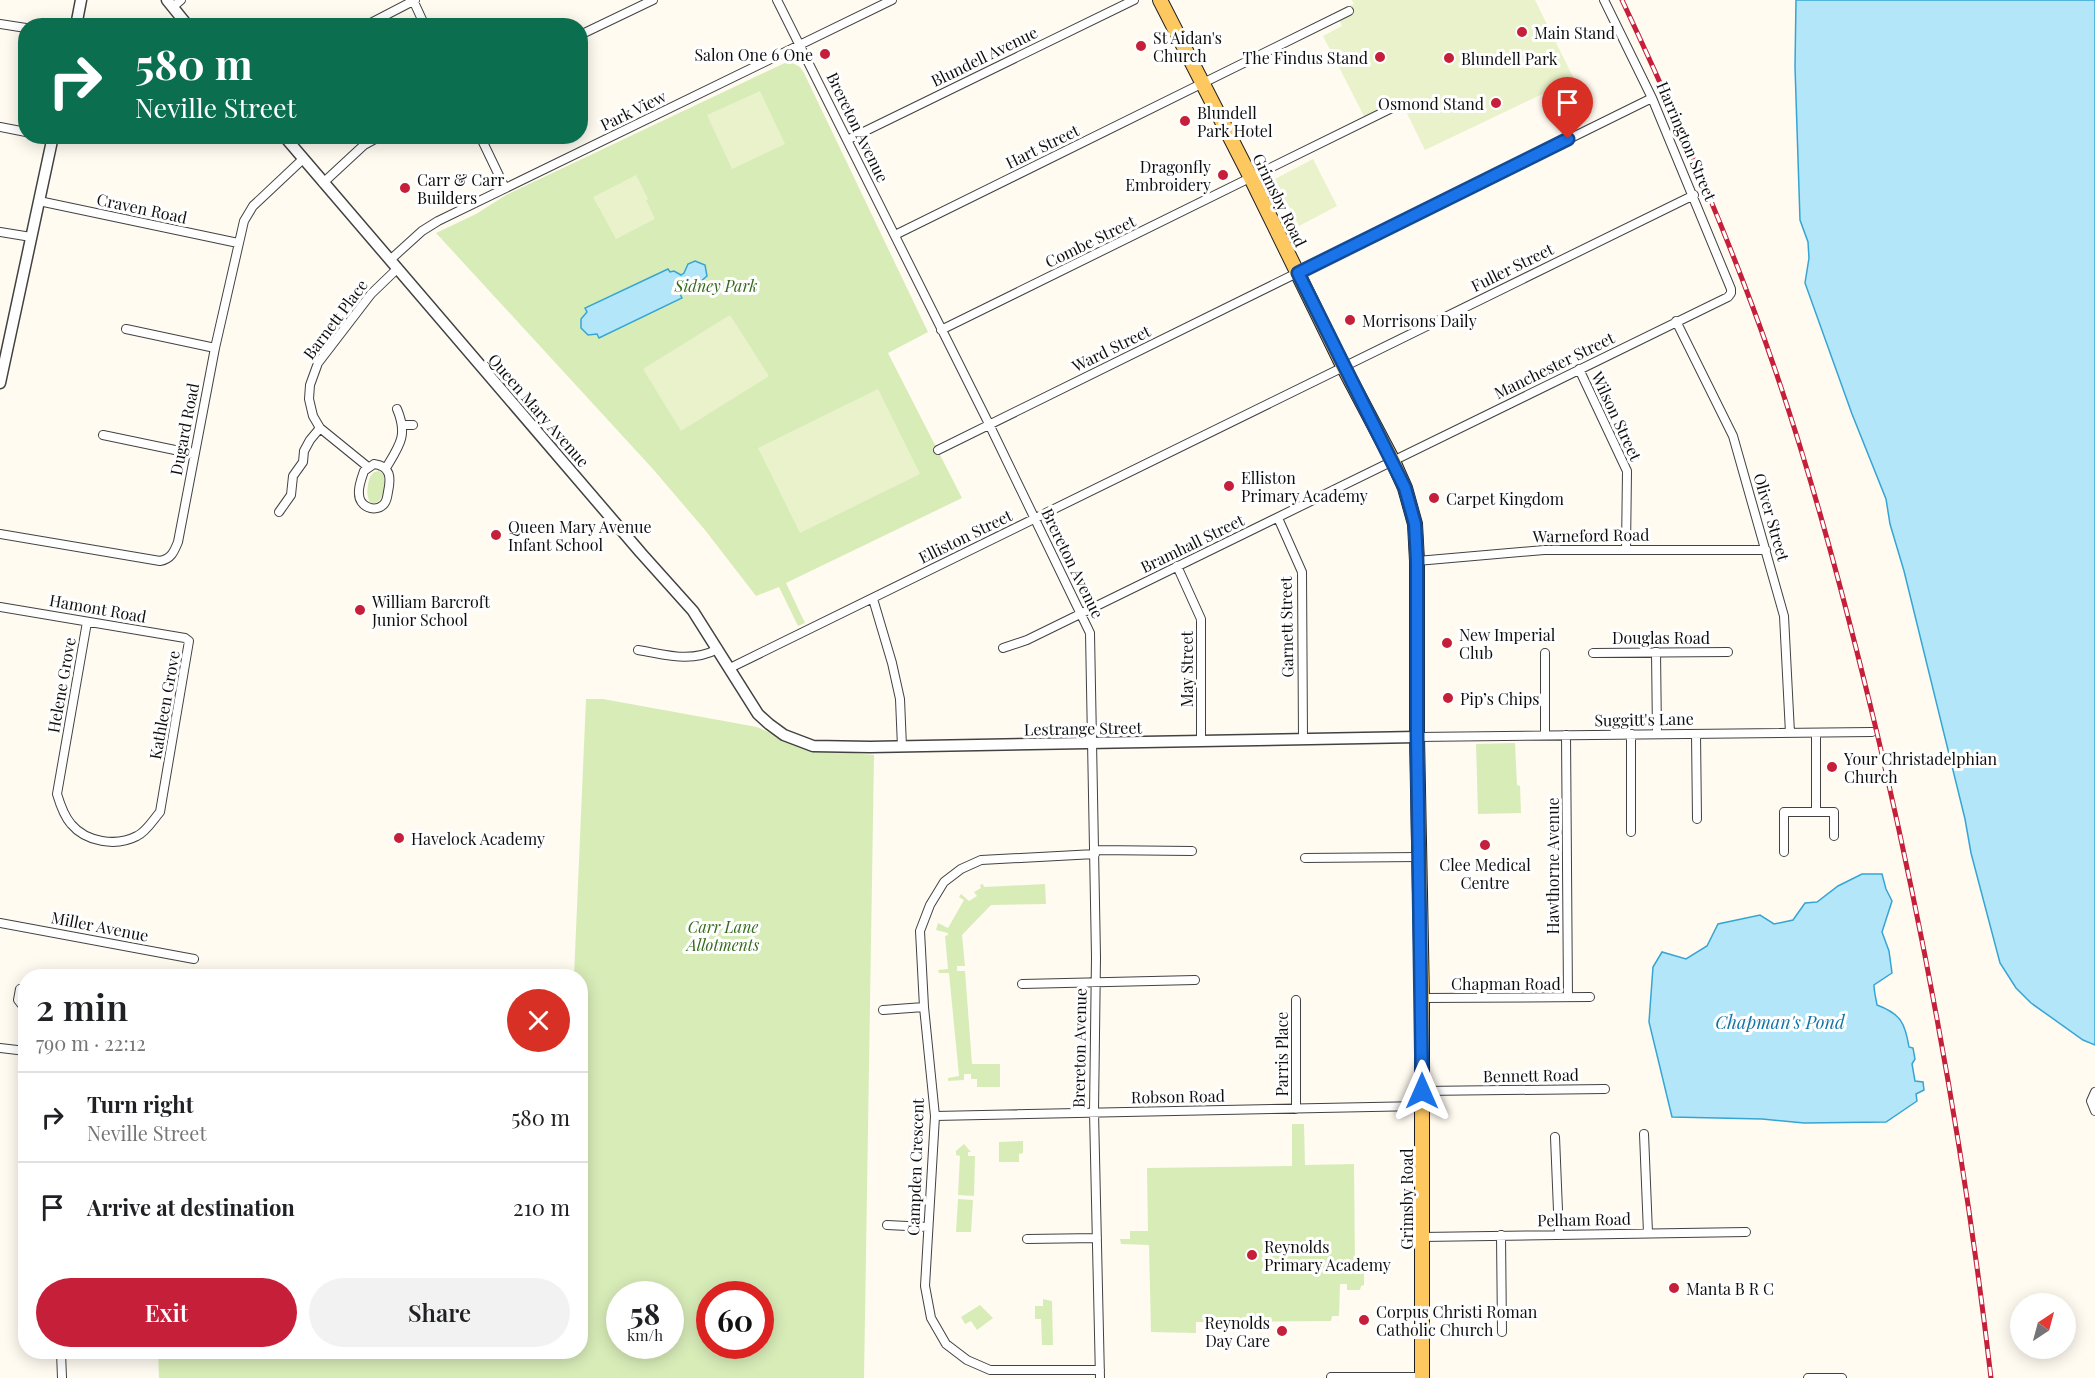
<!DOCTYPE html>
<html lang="en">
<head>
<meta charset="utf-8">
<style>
  :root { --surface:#fff; --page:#f2f2f2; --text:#202124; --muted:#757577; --line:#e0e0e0; --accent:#c61f39 }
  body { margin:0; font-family:"Playfair Display",serif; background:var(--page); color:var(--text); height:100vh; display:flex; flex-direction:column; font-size:22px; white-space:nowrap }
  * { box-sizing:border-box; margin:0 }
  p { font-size:20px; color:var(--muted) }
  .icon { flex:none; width:33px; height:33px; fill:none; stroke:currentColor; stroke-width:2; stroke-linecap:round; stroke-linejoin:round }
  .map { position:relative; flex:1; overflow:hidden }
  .side { position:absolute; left:18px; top:969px; width:570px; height:390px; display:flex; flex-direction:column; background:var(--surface); border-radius:24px; box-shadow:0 3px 15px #0003 }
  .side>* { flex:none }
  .guide { position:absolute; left:18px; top:18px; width:570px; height:126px; border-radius:24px; box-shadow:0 3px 15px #0003; background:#0b6e4f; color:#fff; overflow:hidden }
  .needle { width:39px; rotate:36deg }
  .tools { position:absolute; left:2010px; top:1293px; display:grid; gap:12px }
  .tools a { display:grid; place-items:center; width:66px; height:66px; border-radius:50%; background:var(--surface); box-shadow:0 3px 15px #0003; font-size:30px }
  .speed { position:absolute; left:606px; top:1281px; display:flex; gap:12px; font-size:30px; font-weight:700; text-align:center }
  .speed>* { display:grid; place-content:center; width:78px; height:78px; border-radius:50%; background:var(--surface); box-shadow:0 3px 15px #0003; line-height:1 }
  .speed small { font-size:15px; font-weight:400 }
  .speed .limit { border:9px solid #d22; background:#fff; color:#111 }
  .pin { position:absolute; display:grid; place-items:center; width:51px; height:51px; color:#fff; margin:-62px -26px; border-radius:50% 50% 50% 0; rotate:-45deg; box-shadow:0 0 6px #0007 }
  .pin .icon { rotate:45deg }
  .me { position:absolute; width:66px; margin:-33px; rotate:0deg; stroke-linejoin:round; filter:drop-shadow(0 0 4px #0008) }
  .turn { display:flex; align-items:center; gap:21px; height:126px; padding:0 18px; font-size:27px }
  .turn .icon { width:78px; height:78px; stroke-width:2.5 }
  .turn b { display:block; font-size:42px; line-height:51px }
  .round { display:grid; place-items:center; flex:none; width:63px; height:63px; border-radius:32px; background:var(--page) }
  .headline { display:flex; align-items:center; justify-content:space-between; height:102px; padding:0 18px }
  h1 { font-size:36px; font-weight:600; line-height:45px }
  .action { display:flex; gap:12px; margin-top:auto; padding:12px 18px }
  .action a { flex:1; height:69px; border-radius:36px; background:var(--accent); color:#fff; font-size:24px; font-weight:600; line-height:69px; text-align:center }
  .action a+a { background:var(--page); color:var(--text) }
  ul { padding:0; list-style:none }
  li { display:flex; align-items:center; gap:18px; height:90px; padding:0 18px; border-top:2px solid var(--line) }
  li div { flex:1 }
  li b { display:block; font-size:22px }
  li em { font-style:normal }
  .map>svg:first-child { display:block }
  .green { fill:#d8ecb8; fill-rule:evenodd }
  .pitch { fill:#e9f2ca }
  .water { fill:#b3e6f9; stroke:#36a5d4; stroke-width:1.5 }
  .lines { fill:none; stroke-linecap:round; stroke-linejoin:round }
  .minor-casing { stroke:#424242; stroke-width:10 }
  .tertiary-casing { stroke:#424242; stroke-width:13 }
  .primary-casing { stroke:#202020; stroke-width:16 }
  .minor { stroke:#fff; stroke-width:8 }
  .tertiary { stroke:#fff; stroke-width:10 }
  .primary { stroke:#fec861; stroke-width:14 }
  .rail-casing { stroke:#c61f39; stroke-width:5 }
  .rail { stroke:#fff; stroke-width:3; stroke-dasharray:9; stroke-linecap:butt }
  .route-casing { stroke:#114b97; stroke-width:15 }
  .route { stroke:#1a73e8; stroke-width:10 }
  .poi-dot { fill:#c61f39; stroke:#fff; stroke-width:2 }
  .labels { text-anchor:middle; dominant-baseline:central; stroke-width:6; stroke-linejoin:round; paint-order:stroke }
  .poi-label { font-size:16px; fill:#0f0f0f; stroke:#fff; text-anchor:start }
  .street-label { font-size:16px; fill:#0f0f0f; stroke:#fff }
  .park-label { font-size:16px; font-style:italic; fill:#346a1b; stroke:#fff }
  .water-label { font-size:18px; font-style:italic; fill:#1175a7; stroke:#fff }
</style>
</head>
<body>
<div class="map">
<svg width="2095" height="1378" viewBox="0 0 2095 1378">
  <rect width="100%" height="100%" fill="#fffbf1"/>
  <!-- green -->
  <path class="green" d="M789,61L800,67L804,73L928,332L888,353L962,498L786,583L805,623L798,626L779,587L756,596L705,530L652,468L436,233L476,214L506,195Z
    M379,471L384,474C390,505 363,516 368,485C369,479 370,476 374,472Z
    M586,699H603L757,727L807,749L874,755L864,1378H159L158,1352H580V976H574ZM620,1294H670V1346H620ZM710,1294H760V1346H710Z
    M1515,743L1517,785L1520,786L1521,813L1478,814L1476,744Z
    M983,884L984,887L1045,884L1046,904L991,905L962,935L965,966H957V971H965L972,1064H1000V1087H977V1079H971V1074H964V1080L948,1081V1078L959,1076L949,973H939L938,970L948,969L945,936L948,935V933L936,930L938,923L948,928L964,900L959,897L961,894L969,901L977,896L974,892L981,888L980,885Z
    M1292,1124H1304L1305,1165L1354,1164L1355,1266L1364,1267V1285L1361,1286L1360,1290H1347V1284H1340L1339,1316H1332L1331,1321L1196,1322V1333L1151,1332L1149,1245L1121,1244L1120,1239H1130V1231H1148L1147,1168L1292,1166Z
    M1023,1141V1153L1019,1154V1162H999V1142Z
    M964,1144L971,1152H968V1156H975L974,1196L958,1195L960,1156L956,1155V1151Z
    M958,1199L973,1200L971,1232H956Z
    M1043,1299L1052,1301L1053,1345H1042L1041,1319H1035V1306H1043Z
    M980,1305L993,1318L977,1330L971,1321L965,1324L961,1317Z"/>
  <!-- pitch -->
  <path class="pitch" d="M1352,0H1535L1574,79L1425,150L1401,101L1364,116L1323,36L1342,26L1336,12L1354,4Z
    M760,91L785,144L732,169L707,115Z
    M1313,159L1337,206L1299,226L1275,179Z
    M636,175L648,199L646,200L655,219L616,239L593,197Z
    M730,315L769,376L681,431L643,369Z
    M878,389L920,474L800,533L758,448Z"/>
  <!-- water -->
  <path class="water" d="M1796,0H2095V1045L2083,1040L2031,1003L2016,988L2000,963L1971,853L1965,819L1904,571L1890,524L1886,499L1852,414L1805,283L1809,258L1808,242L1800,220L1795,67Z
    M695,261L705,265L707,276L699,283L689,282L685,284L680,294L682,298L599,338L597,334L588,335L581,328V319L587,312L585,308L668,269L670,272L674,271L681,275L684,273L688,264Z
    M1862,874H1882L1886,889L1892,901L1882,932L1889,951L1892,973L1874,985C1874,992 1876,998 1877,1005C1901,1014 1905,1023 1909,1047L1913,1048L1915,1059L1912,1064L1915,1081L1923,1082L1924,1090L1916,1094L1917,1101L1886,1122L1804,1123L1762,1119L1672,1117L1649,1022L1653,967L1662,952L1686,959L1707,946L1718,924L1760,915L1774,924L1793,920L1805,903L1817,902L1838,886Z"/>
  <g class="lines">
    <!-- minor casing -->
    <g class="minor-casing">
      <path id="minor" d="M413,0L425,26
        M777,0L989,424L1090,633L1096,957L1094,1112L1100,1378
        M173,7L181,0
        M0,24L26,28
        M365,26L415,0
        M580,35L653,0
        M0,127L26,132
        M480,136L505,188
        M847,140L1134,0
        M323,183L364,145L375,139
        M39,201L238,243
        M0,232L31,237
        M895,235L1349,11
        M390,260L422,231L438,221L892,0
        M1676,321L1733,436L1784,616L1790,733
        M126,329L215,348
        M941,330L1396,106
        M1579,369L1627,471L1626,549
        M404,425H413
        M103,435L194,454
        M938,450L1652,98
        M374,464C391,466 391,478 388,492C387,497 387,502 383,505C374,513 359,506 359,494C358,487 362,477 364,471Z
        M368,467L320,428L313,416L309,399L310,385L318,363L371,294L398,268
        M386,468C400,445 408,435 397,409
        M279,512L291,495L293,476L303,462L304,451L310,440L320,428
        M1278,518L1302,572L1303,739
        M0,534L160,561C171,559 174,552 178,542L215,348L244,221L253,206L303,159
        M1417,561L1544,550H1766
        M1177,566L1201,619V741
        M873,599L892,663L900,699L902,747
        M0,607L185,638L189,641L160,812C153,820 146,832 137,836C116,847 86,842 71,824C64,816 60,804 57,794L87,622
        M1003,648L1027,640L1728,297L1731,293V289L1652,98L1604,0
        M638,650C668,655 690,663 718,649
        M1656,652L1657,734
        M1545,653V735
        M1593,653L1728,652
        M730,668L1694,195
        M1816,733V812
        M1631,734V832
        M1696,734L1697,819
        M1566,735L1568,997
        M1417,737L1872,732
        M1095,850L1192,851
        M1784,852V812H1834V836
        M1095,854L981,860L961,869L944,882L930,905L920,931L924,1007L935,1116L925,1286L931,1318L946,1344L967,1360L990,1370H1100
        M1305,858L1419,857
        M0,923L194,959
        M1022,984L1195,980
        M20,989L18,1000L26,1010
        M1422,998L1590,997
        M1296,1000V1109
        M883,1010L924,1007
        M0,1048L26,1051
        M1422,1091L1605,1089
        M2095,1092L2091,1101L2095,1111
        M935,1116L1422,1106
        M1644,1134L1648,1233
        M1555,1137L1559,1235
        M887,1225L928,1227
        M1501,1235L1502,1332
        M1422,1237L1746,1232
        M1027,1239L1097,1238
        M61,1352L62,1378
        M1331,1377H1423
        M1808,1378H1842"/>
    </g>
    <!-- tertiary casing -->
    <g class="tertiary-casing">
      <path id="tertiary" d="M167,0L188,26
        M76,26L81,0
        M284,136L641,553L693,611L758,714L769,724L784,735L813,746L870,747L1417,737
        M0,383L53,136"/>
    </g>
    <!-- primary casing -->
    <g class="primary-casing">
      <path id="primary" d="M1160,0L1251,178L1343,366L1393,461L1405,488L1415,524L1417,561V737L1422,998V1378"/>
    </g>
    <!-- minor -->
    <use href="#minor" class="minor"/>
    <!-- tertiary -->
    <use href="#tertiary" class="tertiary"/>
    <!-- primary -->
    <use href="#primary" class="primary"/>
    <!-- rail casing -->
    <g class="rail-casing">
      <path id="rail" d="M1622,0C1669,100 1713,201 1752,305C1804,444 1842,588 1877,733C1927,946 1966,1161 1991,1378"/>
    </g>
    <!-- rail -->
    <use href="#rail" class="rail"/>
  </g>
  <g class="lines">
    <!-- route casing -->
    <g class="route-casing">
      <path id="route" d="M1422,1091L1417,737V561L1415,524L1405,488L1298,273L1568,139"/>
    </g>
    <!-- route -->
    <use href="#route" class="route"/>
  </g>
  <!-- markers -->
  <g class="poi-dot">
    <circle cx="1522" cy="32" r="6"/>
    <circle cx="1141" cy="46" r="6"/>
    <circle cx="825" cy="54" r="6"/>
    <circle cx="1380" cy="57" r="6"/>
    <circle cx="1449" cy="58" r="6"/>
    <circle cx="1496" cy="103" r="6"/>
    <circle cx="1185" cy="121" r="6"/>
    <circle cx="1223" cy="175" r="6"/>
    <circle cx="405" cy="188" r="6"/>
    <circle cx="1350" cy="320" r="6"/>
    <circle cx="1229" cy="486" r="6"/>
    <circle cx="1434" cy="498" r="6"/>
    <circle cx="496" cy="535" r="6"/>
    <circle cx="360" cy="610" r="6"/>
    <circle cx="1447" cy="643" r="6"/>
    <circle cx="1448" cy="698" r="6"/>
    <circle cx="1832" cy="767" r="6"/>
    <circle cx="399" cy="838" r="6"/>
    <circle cx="1485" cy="845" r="6"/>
    <circle cx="1252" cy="1255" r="6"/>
    <circle cx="1674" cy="1288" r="6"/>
    <circle cx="1364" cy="1320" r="6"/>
    <circle cx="1282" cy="1331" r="6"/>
  </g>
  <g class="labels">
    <!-- poi labels -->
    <g class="poi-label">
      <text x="1534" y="32">Main Stand</text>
      <text x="1153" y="37">St Aidan's<tspan x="1153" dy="18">Church</tspan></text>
      <text x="813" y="54" text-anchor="end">Salon One 6 One</text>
      <text x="1368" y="57" text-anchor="end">The Findus Stand</text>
      <text x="1461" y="58">Blundell Park</text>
      <text x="1484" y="103" text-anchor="end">Osmond Stand</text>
      <text x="1197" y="112">Blundell<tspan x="1197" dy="18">Park Hotel</tspan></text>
      <text x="1211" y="166" text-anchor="end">Dragonfly<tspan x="1211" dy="18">Embroidery</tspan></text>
      <text x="417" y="179">Carr &amp; Carr<tspan x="417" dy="18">Builders</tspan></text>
      <text x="1362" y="320">Morrisons Daily</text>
      <text x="1241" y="477">Elliston<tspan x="1241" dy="18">Primary Academy</tspan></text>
      <text x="1446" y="498">Carpet Kingdom</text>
      <text x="508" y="526">Queen Mary Avenue<tspan x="508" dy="18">Infant School</tspan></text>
      <text x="372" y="601">William Barcroft<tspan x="372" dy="18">Junior School</tspan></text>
      <text x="1459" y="634">New Imperial<tspan x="1459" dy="18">Club</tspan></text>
      <text x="1460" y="698">Pip’s Chips</text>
      <text x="1844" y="758">Your Christadelphian<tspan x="1844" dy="18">Church</tspan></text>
      <text x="411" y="838">Havelock Academy</text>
      <text x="1485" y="864" text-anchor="middle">Clee Medical<tspan x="1485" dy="18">Centre</tspan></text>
      <text x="1264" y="1246">Reynolds<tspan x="1264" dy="18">Primary Academy</tspan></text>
      <text x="1686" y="1288">Manta B R C</text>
      <text x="1376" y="1311">Corpus Christi Roman<tspan x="1376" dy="18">Catholic Church</tspan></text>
      <text x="1270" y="1322" text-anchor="end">Reynolds<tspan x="1270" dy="18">Day Care</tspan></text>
    </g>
    <!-- street labels -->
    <g class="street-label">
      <text transform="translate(984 56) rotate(-26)">Blundell Avenue</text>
      <text transform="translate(633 110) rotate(-26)">Park View</text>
      <text transform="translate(858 127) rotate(64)">Brereton Avenue</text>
      <text transform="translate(1687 141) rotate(67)">Harrington Street</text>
      <text transform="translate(1042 146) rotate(-26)">Hart Street</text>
      <text transform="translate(1280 200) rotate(64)">Grimsby Road</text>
      <text transform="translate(142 208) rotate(12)">Craven Road</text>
      <text transform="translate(1090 241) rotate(-26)">Combe Street</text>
      <text transform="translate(1512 267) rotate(-26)">Fuller Street</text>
      <text transform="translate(335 319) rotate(-53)">Barnett Place</text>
      <text transform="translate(1111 348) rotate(-26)">Ward Street</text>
      <text transform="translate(1554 365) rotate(-26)">Manchester Street</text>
      <text transform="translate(539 410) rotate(49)">Queen Mary Avenue</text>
      <text transform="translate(1617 416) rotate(65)">Wilson Street</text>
      <text transform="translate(184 429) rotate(-79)">Dugard Road</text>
      <text transform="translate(1772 517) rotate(74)">Oliver Street</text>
      <text transform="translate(1591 535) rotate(-1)">Warneford Road</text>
      <text transform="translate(965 536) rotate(-26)">Elliston Street</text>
      <text transform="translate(1192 543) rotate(-26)">Bramhall Street</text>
      <text transform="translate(1073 563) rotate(64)">Brereton Avenue</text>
      <text transform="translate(98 608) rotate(10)">Hamont Road</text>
      <text transform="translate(1286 627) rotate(-91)">Garnett Street</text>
      <text x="1661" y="637">Douglas Road</text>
      <text transform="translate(1186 669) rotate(-90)">May Street</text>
      <text transform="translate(61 685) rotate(-80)">Helene Grove</text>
      <text transform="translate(164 705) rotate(-80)">Kathleen Grove</text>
      <text transform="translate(1644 719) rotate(-1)">Suggitt's Lane</text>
      <text transform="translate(1083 728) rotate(-1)">Lestrange Street</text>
      <text transform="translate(1552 866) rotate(-90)">Hawthorne Avenue</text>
      <text transform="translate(100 926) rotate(11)">Miller Avenue</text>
      <text x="1506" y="983">Chapman Road</text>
      <text transform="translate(1079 1048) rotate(-89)">Brereton Avenue</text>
      <text transform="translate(1281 1054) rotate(-90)">Parris Place</text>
      <text transform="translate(1531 1075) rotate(-1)">Bennett Road</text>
      <text transform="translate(1178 1096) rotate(-1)">Robson Road</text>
      <text transform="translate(915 1167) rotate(-88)">Campden Crescent</text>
      <text transform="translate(1406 1199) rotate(-90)">Grimsby Road</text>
      <text transform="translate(1584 1219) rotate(-1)">Pelham Road</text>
    </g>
    <!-- park labels -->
    <g class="park-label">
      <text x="716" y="285">Sidney Park</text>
      <text x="723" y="926">Carr Lane<tspan x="723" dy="18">Allotments</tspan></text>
    </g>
    <!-- water labels -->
    <g class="water-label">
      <text x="1780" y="1022">Chapman's Pond</text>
    </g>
  </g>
</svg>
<div class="tools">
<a><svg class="needle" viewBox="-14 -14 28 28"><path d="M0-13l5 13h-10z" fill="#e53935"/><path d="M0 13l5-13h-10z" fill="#757577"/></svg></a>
</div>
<div class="speed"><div>58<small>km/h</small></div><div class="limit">60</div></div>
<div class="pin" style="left:1568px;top:139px;background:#d93025"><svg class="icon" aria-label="arrive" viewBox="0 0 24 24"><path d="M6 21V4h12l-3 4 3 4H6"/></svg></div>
<svg class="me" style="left:1422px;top:1091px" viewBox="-20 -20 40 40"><path d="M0-17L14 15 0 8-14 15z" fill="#1a73e8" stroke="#fff" stroke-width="4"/></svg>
<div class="guide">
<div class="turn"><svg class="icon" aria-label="right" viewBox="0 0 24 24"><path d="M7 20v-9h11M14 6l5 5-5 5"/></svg><div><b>580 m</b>Neville Street</div></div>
</div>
<section class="side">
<div class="headline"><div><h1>2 min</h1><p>790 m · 22:12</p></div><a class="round" style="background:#d93025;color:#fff"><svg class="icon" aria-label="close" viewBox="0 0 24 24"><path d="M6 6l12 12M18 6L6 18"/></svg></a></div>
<ul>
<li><svg class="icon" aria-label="right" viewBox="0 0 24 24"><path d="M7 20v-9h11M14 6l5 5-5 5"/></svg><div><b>Turn right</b><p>Neville Street</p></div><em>580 m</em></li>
<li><svg class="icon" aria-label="arrive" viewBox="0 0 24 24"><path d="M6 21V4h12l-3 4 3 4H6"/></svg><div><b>Arrive at destination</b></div><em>210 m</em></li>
</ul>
<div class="action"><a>Exit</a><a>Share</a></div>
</section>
</div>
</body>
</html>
